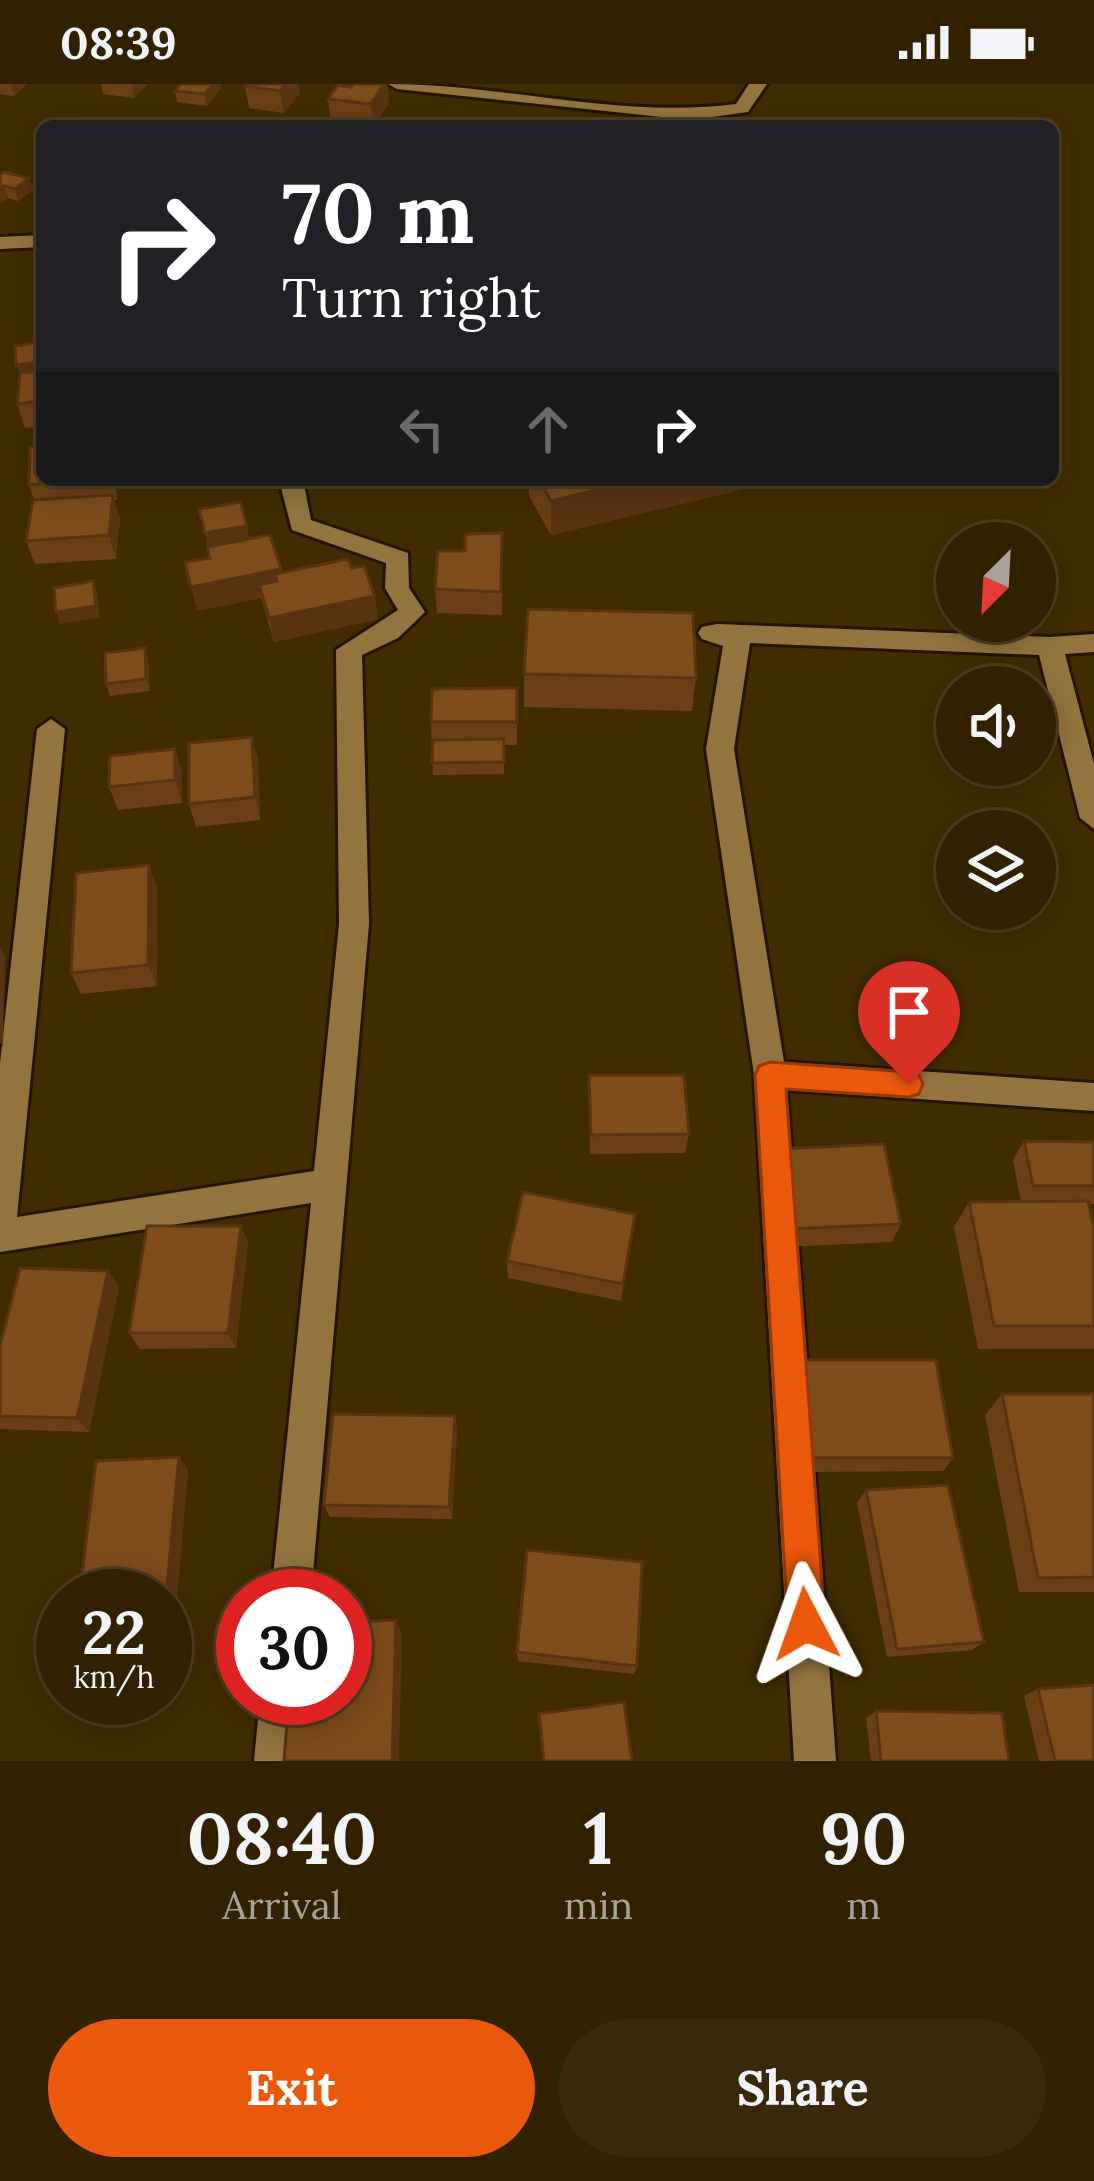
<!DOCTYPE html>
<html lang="en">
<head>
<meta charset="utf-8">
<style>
  :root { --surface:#312100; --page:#39290a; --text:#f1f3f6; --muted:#a8a399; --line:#4c3e22; --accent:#ea580c }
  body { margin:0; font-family:Lora,serif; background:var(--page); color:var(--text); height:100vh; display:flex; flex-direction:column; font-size:45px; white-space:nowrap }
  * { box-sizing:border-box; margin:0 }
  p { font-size:39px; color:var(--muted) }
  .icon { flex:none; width:66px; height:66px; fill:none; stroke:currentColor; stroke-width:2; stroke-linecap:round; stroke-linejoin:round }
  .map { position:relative; height:1677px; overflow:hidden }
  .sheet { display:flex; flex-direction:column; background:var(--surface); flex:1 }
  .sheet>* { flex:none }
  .banner { position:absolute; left:36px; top:36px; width:1023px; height:366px; border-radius:18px; box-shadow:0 6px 30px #0003,0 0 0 3px var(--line); background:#202124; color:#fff; overflow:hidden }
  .needle { width:78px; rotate:204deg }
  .fabs { position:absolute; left:936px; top:438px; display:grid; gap:24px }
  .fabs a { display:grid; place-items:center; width:120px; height:120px; border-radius:50%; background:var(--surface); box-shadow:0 6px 30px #0003,0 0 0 3px var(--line); font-size:60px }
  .speed { position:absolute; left:36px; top:1485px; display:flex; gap:24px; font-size:60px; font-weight:700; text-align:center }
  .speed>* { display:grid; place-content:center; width:156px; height:156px; border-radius:50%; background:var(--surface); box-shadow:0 6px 30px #0003,0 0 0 3px var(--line); line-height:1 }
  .speed small { font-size:30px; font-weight:400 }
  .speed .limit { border:18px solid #d22; background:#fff; color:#111 }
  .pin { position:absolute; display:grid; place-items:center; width:102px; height:102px; color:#fff; margin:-123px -51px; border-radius:50% 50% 50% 0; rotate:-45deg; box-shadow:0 0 12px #0007 }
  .pin .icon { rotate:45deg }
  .me { position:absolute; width:132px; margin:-66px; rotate:356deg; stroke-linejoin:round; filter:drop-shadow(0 0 9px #0008) }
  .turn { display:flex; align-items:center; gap:42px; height:252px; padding:0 48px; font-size:54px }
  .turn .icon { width:156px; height:156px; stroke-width:2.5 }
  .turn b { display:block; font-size:84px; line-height:102px }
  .lanes { display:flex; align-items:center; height:114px; padding:0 48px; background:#0003; justify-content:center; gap:60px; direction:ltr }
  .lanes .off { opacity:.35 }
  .eta { display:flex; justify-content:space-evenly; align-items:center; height:204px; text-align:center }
  .eta b { font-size:72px; font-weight:700; line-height:84px }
  .action { display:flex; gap:24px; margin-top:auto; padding:24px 48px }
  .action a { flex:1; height:138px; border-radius:72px; background:var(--accent); color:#fff; font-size:48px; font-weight:700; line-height:138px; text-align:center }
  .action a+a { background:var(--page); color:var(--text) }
  .status { display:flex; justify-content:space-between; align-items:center; height:84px; padding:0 60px; background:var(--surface); direction:ltr }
  .status svg { height:33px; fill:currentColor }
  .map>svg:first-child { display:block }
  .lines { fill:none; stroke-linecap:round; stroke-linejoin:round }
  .street-casing { stroke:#241500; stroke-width:6 }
  .street { fill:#93743f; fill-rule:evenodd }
  .wall { fill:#6c4017 }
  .shaded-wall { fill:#583413 }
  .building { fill:#7e4b1b; stroke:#583413; stroke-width:3 }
  .route { fill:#ea580c; stroke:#983908; stroke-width:3 }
</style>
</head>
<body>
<div class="status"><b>08:39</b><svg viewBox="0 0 49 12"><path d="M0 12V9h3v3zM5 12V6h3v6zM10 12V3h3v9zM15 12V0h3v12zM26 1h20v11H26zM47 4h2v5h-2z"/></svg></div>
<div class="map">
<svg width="1094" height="1677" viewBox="0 0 1094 1677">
  <rect width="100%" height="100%" fill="#412c00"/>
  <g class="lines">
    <!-- street casing -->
    <g class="street-casing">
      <path id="street" d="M388,0C504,0 622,35 736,20L749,0H767L748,28L690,36L397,5Z
        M42,151V163L0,165V153Z
        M279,396H303L311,436L408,469L409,504L425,528L398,554L362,571L369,840L311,1512H271L311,1119L0,1168V979L37,645L51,635L65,645L17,1133L314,1087L339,840L336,566L398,526L385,504L386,479L292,446Z
        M717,540L1050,553L1094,550V568L1065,570L1094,680V745L1080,734L1039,571L750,559L734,665L784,978L1094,999V1027L787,1006L836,1677H794L754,991L706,665L723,562L702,555L698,549L702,543Z
        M260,1614H302L296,1677H254Z"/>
    </g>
    <!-- street -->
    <use href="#street" class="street"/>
  </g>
  <!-- wall -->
  <path class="wall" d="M0,0H27L14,12L0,10Z
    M101,0H148L134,14L103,10Z
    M181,0H220L221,4L207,22L177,18L175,7Z
    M353,0H387L389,19L374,42L331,37L328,15Z
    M245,2L300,9L284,29L249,24Z
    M0,91L29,94L33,106L18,117L8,114Z
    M42,107V126L39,125L35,113Z
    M42,258V342L25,344L17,320L20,291L16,281Z
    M42,396H117V416H114L120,435L116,475L35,480L26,457L34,416L29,401Z
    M528,396H781L551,451L529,412Z
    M502,449V531L437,529L435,505L465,467Z
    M281,489L378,535L274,558L261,514L197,527Z
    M145,564L148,576L150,607L110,612L106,600Z
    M524,590L696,594L692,627L524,623Z
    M517,604V661H504V690L433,691L431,638Z
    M252,653L258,676L260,736L196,743L189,720Z
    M182,688V719L118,726L109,703Z
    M157,803V902L81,910L71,889Z
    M589,991L689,1050L685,1069L590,1070Z
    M1024,1057L1094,1058V1120H1088L1094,1143V1265H978L954,1143L969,1118H1021L1013,1076Z
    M776,1065L901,1140L892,1158L783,1163L770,1083Z
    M635,1130L621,1217L508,1194L507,1177Z
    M241,1142L248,1159L236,1264L140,1265L129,1249Z
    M108,1187L119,1203L89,1348L0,1345V1261Z
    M794,1276L953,1374L943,1387L798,1388L787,1291Z
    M1002,1310H1094V1508H1019L985,1331Z
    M455,1332L457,1346L452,1435L330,1433L324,1421Z
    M179,1373L188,1386L177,1512H88L80,1506Z
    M866,1406L984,1558L972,1566L887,1573L857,1419Z
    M517,1568L637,1582L634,1590L518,1577Z
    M1038,1605L1094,1677H1039L1024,1612Z
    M876,1627L1009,1677H871L866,1634Z"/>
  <!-- shaded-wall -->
  <path class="shaded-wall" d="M11,0H27L14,12Z
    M134,0H148L134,14L132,3Z
    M213,0H220L221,4L207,22L205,10Z
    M286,0H299L300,9L284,29L280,7Z
    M384,0H387L389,19L373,42L371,20Z
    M29,94L33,106L18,117L15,105Z
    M4,102L8,114L0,120V105Z
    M42,278V302L24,305L16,281Z
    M112,396H117V416Z
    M639,396H781L551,451V417Z
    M113,411L120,435L116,475L109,451Z
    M247,442L249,454L207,461L205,449Z
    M281,485L285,509L279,510L259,501L261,514L197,527L191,503Z
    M93,497L97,509L100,534L60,540L56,528Z
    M375,512L378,535L274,558L269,534Z
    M145,564L148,576L150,607L146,595Z
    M252,653L258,676L260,736L255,713Z
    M175,665L182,688V719L175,696Z
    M149,781L157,803V902L148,881Z
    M0,863L5,872L3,963L0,958Z
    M241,1142L248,1159L236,1264L228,1249Z
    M108,1187L119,1203L89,1348L77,1334Z
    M455,1332L457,1346L452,1435L449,1423Z
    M179,1373L188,1386L177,1512L167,1502Z
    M396,1536L402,1550L399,1677H392Z"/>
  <!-- building -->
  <path class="building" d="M181,0H213L205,10L175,7Z
    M247,0H286L280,7L245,2Z
    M353,0H384L371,20L328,15L338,1L351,3Z
    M4,88L29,94L15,105L4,102L0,105V91Z
    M42,258V278L16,281L15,262Z
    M42,287V317L17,320L20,289Z
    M42,361V396H74L29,401L30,363Z
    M539,396H639L551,417Z
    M113,411L109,451L26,457L33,416Z
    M241,418L247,442L205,449L199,425Z
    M502,449L501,508L435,505L438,467H465V450Z
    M270,451L281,485L191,503L185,478L210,474L207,463Z
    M348,475L352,484L364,482L375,512L269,534L259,501L277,497L275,490Z
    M93,497L96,522L56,528L54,504Z
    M528,525L693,529L696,594L524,590Z
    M145,564L146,595L106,600L105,569Z
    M517,604V638H431L432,605Z
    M252,653L255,713L189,720V659Z
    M504,655V678L432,679L433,656Z
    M175,665V696L109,703L110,672Z
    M149,781L148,881L71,889L76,789Z
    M589,991H684L689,1050L591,1051Z
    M1024,1057L1094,1058V1102H1033Z
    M884,1060L901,1140L789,1145L776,1065Z
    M523,1108L635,1130L623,1200L507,1177Z
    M1088,1117L1094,1143V1242H994L969,1118Z
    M147,1142H241L228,1249H129Z
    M20,1184L108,1187L77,1334L0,1332V1261Z
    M794,1276H936L953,1374H805Z
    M1002,1310H1094V1493L1038,1494Z
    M333,1330L455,1332L449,1423L324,1421Z
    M179,1373L167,1502L80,1506L96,1377Z
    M948,1401L984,1558L897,1565L866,1406Z
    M527,1466L642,1478L637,1582L517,1568Z
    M396,1536L392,1677H284L289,1614H345V1538Z
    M1094,1601V1677H1055L1038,1605Z
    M624,1618L632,1677H544L539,1630Z
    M876,1627L1002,1629L1009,1677H881Z"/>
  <!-- route -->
  <path class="route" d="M770,978L909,988L919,991L923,1000L919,1010L909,1013L786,1005L825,1540L819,1553L806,1558L793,1553L788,1540L755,991L759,982Z"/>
</svg>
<div class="fabs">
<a><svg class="needle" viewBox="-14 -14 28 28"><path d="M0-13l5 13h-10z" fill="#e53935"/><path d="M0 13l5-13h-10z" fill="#a8a399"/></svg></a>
<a><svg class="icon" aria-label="sound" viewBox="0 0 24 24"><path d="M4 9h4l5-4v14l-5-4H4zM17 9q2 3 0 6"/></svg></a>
<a><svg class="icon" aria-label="layers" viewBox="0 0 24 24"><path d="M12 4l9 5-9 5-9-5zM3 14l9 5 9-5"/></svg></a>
</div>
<div class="speed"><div>22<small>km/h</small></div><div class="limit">30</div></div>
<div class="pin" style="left:909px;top:1000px;background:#d93025"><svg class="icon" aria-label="arrive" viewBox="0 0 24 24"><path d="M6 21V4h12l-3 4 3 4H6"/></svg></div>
<svg class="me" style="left:806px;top:1540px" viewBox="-20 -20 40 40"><path d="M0-17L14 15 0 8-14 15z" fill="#ea580c" stroke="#fff" stroke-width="4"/></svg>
<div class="banner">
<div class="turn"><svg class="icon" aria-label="right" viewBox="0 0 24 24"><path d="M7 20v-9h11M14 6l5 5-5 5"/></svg><div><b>70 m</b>Turn right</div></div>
<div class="lanes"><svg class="icon off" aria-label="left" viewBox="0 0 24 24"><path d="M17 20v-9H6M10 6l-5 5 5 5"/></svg><svg class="icon off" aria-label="ahead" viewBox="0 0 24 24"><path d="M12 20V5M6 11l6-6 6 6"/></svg><svg class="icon" aria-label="right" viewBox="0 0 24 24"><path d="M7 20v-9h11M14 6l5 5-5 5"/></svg></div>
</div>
</div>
<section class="sheet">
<div class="eta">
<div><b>08:40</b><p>Arrival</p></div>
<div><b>1</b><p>min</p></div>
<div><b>90</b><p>m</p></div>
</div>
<div class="action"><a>Exit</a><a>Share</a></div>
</section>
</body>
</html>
